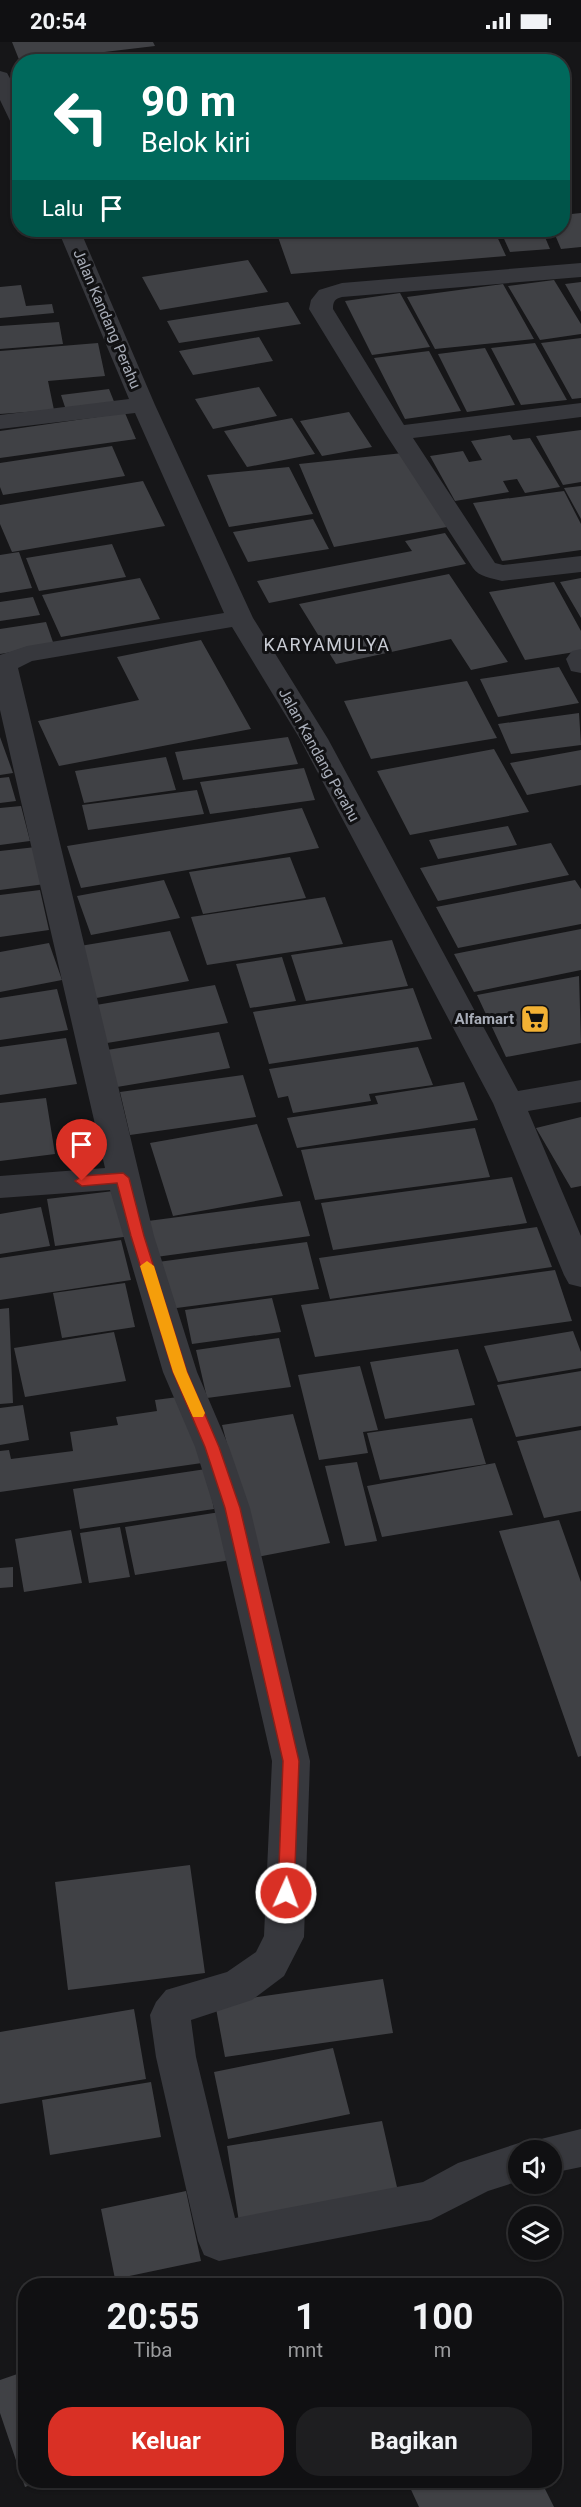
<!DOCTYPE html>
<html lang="id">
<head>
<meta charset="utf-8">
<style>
  :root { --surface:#101012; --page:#1e1e20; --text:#f1f3f6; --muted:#9c9d9f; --line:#303032; --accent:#d93025 }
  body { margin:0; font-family:Roboto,sans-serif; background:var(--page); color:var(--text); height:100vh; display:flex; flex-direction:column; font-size:22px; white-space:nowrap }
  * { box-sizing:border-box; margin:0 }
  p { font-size:20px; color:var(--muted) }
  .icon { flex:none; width:33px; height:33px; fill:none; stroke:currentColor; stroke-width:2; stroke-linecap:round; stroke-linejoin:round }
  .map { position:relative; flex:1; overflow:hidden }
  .sheet { position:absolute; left:18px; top:2236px; width:544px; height:210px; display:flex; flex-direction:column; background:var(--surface); border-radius:24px; box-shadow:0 2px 4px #0004,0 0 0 2px var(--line) }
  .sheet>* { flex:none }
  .hud { position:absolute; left:12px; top:12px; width:558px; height:183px; border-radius:24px; box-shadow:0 2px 4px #0004,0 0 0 2px var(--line); background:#00695c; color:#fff; overflow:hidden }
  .controls { position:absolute; left:508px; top:2098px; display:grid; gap:12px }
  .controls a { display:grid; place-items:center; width:54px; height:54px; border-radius:50%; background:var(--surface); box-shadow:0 2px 4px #0004,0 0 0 2px var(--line); font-size:30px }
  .pin { position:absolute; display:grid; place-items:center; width:51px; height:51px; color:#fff; margin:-62px -26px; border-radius:50% 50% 50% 0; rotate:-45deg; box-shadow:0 0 6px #0007 }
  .pin .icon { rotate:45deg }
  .me { position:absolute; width:66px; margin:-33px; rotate:2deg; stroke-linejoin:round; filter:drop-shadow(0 0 4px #0008) }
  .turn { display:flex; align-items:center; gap:21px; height:126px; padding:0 30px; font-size:27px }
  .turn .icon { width:78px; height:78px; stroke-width:2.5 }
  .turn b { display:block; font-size:42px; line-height:51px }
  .then { display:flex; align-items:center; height:57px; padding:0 30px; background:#0003; gap:12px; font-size:22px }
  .eta { display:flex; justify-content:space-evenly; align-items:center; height:102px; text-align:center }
  .eta b { font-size:36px; font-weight:700; line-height:42px }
  .cta { display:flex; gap:12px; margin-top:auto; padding:12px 30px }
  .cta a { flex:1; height:69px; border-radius:24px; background:var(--accent); color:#fff; font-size:24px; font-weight:700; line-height:69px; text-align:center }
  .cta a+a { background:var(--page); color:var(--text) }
  .status { display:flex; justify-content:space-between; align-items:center; height:42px; padding:0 30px; background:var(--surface); direction:ltr }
  .status svg { height:16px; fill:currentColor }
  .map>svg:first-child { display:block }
  .building { fill:#404145 }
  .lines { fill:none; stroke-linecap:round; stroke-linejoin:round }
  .minor { fill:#37383d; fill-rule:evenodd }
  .route { fill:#d93025; stroke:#8d1f18; stroke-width:1.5 }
  .slow { fill:#f59e0b }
  .labels { text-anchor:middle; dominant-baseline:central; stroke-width:6; stroke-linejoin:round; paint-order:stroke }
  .street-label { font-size:15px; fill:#a8adb8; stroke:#111113 }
  .poi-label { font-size:15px; font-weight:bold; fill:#a8adb8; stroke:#111113; text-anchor:end }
  .quarter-label { font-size:18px; letter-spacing:1.5px; fill:#c9ccd4; stroke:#111113 }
</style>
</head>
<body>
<div class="status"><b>20:54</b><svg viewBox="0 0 49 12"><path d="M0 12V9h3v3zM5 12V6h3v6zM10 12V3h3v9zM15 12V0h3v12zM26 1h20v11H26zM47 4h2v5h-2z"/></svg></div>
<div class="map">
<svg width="581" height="2465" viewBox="0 0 581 2465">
  <rect width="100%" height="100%" fill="#161618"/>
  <!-- building -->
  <path class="building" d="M12,0H153L155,4L20,20Z
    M581,171V205L561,207L553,188H562V173Z
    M373,188H494L506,214L291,232L278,195Z
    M500,188H542L550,207L510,210Z
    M248,218L268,250L160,268L142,235Z
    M554,238L581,282V292L540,298L508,244Z
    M581,240V270L565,242Z
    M503,242L534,297L435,307L407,255Z
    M21,243L26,264L52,262L54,271L0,276V245Z
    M400,251L430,305L372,313L345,259Z
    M288,260L301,282L179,301L167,279Z
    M59,280L63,302L0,307V284Z
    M259,295L273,319L193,333L179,309Z
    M581,296V356L572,357L541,301Z
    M98,301L105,334L48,339L54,368L0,372V309Z
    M535,301L567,358L521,363L491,306Z
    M485,306L515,363L467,370L438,312Z
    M429,309L461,369L405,377L374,316Z
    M259,345L277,374L213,387L195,357Z
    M109,347L115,362L66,368L61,353Z
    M349,370L372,405L322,414L300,379Z
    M125,371L136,397L0,416V389Z
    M292,376L315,412L247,425L224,389Z
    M581,388V440L563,443L536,394Z
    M510,393L513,398L530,396L560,445L525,451L517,437L503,439L509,450L455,459L430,414L463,409L469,420L482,418L471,399Z
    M112,404L125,434L3,453L0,445V421Z
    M403,411L447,485L334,505L299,422Z
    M289,425L313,472L229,485L207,433Z
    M143,439L165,484L12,510L0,482V463Z
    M581,444V477L564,446Z
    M564,449L581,482V508L502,519L473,461Z
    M313,477L329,507L248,520L233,490Z
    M445,491L466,522L269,561L257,539L412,509L405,499Z
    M112,502L126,535L39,549L26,516Z
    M19,510L32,546L0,551V513Z
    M449,532L508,620L471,628L451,597L336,622L299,562Z
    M140,536L160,577L61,595L42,553Z
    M581,536V576L560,540Z
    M554,540L581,589V609L525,618L489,550Z
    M33,555L40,573L0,579V560Z
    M46,580L54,603L0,612V587Z
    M201,598L251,687L59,724L38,679L139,658L117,615Z
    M559,625L579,661L498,675L480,637Z
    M467,639L497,696L371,717L344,659Z
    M579,671L581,703L511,712L498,682Z
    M0,695L13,731L0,733Z
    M288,695L298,722L183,738L175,710Z
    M494,707L529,770L410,793L377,729Z
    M581,708V743L527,753L510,721Z
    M166,715L176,748L84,761L75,729Z
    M304,726L315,758L210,772L200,740Z
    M9,735L16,759L0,761V736Z
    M197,748L204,772L88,788L82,763Z
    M21,764L30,799L0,803V766Z
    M302,766L319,806L81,846L67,804Z
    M508,784L517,803L438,817L429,798Z
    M551,801L569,833L438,859L420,826Z
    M36,805L45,842L0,848V809Z
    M290,815L306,856L203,872L189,830Z
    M164,838L180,876L91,893L77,854Z
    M575,838L581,847V882L458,906L436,865Z
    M40,848L49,888L0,895V853Z
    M325,855L343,902L207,923L191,875Z
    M581,887V928L474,950L454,912Z
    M170,889L189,939L91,957L74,905Z
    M392,898L408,944L306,959L291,913Z
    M49,901L62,938L0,950V910Z
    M282,915L296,959L250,966L236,922Z
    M579,934L581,1001L506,1015L477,953Z
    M215,943L228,981L101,1002L90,964Z
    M413,946L432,997L269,1022L253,970Z
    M57,947L68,988L0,998V956Z
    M219,990L230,1026L117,1045L107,1008Z
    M66,996L77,1042L0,1053V1005Z
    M418,1005L433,1043L369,1052L371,1059L293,1071L288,1054L278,1056L269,1027Z
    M243,1033L256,1075L130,1093L120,1050Z
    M464,1040L478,1078L297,1106L287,1076L378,1062L375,1054Z
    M46,1056L55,1112L0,1119V1061Z
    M581,1075V1144L571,1146L536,1086Z
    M257,1082L283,1154L173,1174L150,1101Z
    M475,1086L490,1135L315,1158L301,1108Z
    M512,1135L527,1181L333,1208L321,1161Z
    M122,1148L131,1194L55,1204L47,1157Z
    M300,1159L310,1194L156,1215L148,1179Z
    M41,1165L50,1204L0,1212V1172Z
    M537,1185L552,1225L330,1257L319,1216Z
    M121,1198L131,1238L0,1258V1216Z
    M307,1200L319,1247L169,1267L158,1220Z
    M555,1228L572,1279L315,1315L301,1263Z
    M125,1241L135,1285L62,1296L53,1251Z
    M272,1256L281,1290L192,1302L185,1268Z
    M9,1266L13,1361L0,1362V1267Z
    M573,1289L581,1310V1326L498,1340L484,1304Z
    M114,1290L126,1339L25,1355L14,1306Z
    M279,1296L291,1345L207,1356L196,1308Z
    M458,1307L475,1363L385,1377L370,1320Z
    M360,1324L378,1388L363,1390L368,1411L319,1418L298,1333Z
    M581,1329V1384L516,1395L497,1343Z
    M186,1354L202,1421L0,1450V1409L9,1408L11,1417L73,1409L70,1390L118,1383L116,1375L157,1369L155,1358Z
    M23,1363L29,1398L0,1403V1366Z
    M293,1372L330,1501L257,1515L222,1383Z
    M472,1376L486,1422L380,1438L367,1391Z
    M581,1388V1469L544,1476L517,1399Z
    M357,1420L377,1499L345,1504L325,1424Z
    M495,1421L513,1473L382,1495L367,1444Z
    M206,1427L214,1467L80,1487L73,1447Z
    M220,1470L231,1518L135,1533L125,1485Z
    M559,1478L581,1540V1714L578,1715L499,1489Z
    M120,1485L130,1535L89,1541L80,1491Z
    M71,1488L82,1541L24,1550L15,1497Z
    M13,1525V1545L0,1546V1526Z
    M190,1823L205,1931L68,1948L55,1840Z
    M383,1937L393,1991L225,2015L215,1961Z
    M134,1967L146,2037L0,2062V1990Z
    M333,2006L350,2072L228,2097L214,2030Z
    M151,2040L161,2095L50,2113L42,2058Z
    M382,2079L399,2154L239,2180L227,2104Z
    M186,2149L201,2219L115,2237L101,2167Z
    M26,2329V2439H41L25,2445L0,2371V2338Z
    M407,2439H541L554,2465H419Z"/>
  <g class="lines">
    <!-- minor -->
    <path class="minor" d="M0,29L7,31L20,54V84L12,83L0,58Z
      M58,188H80L155,363L253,576L328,697L518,1049L581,1038V1060L528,1069L581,1194V1245L569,1242L564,1233L493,1061L300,697L232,585L32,619L18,626L154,1194L197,1330L229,1405L250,1466L310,1719L304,1895L284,1934L252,1958L191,1978L196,2015L235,2176L423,2140L458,2121L519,2101L534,2106L537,2098L581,2087V2125L552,2131V2109H519V2139L488,2149L431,2178L219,2219L204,2213L198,2199L156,2015L150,1973L156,1960L166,1948L227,1930L256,1910L264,1894L272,1719L214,1466L195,1405L163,1330L110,1148L0,1156V1134L105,1126L0,668V613L27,604L224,571L135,371L0,387V373L129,357Z
      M581,221V235L342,255C335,257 333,259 333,267L404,383L581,361V375L413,396L495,521L503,523L581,514V530L502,539C492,536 479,535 473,526L385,391L309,267L311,258L319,248L342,241Z
      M581,607V631L571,629L566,617L572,609Z"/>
  </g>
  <!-- route -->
  <path class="route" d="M123,1131L129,1136L144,1194L187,1330L219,1405L240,1466L299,1719L294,1851L291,1856L286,1858L280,1856L278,1851L283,1719L225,1466L205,1405L173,1330L131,1194L117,1141L82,1144L75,1139L82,1134Z"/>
  <!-- slow -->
  <path class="slow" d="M147,1219L154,1224L187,1330L205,1371L203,1375H193L173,1330L140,1224Z"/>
  <!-- icons -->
  <defs>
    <g id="supermarket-square" transform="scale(1.5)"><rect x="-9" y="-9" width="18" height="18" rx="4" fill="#f2b134" stroke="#111113"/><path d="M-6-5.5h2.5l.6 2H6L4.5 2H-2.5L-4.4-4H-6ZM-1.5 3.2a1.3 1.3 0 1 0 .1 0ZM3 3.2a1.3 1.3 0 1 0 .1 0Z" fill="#111"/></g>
  </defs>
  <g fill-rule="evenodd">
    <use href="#supermarket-square" x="535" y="977"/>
  </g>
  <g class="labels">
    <!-- street labels -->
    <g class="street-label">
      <text transform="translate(107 277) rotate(67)">Jalan Kandang Perahu</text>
      <text transform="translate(319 713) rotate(61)">Jalan Kandang Perahu</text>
    </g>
    <!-- poi labels -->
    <g class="poi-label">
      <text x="514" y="977">Alfamart</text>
    </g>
    <!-- quarter labels -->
    <g class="quarter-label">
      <text x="327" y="602">KARYAMULYA</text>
    </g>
  </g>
</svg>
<div class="controls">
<a><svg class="icon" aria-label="sound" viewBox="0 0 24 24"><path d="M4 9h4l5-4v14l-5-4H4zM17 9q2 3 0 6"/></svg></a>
<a><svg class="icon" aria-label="layers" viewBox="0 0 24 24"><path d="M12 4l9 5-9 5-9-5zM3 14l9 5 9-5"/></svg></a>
</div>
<div class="pin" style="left:82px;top:1139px;background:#d93025"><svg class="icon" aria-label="arrive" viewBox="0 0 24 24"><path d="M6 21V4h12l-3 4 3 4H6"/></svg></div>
<svg class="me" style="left:286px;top:1851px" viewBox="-20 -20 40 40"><circle r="17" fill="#d93025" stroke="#fff" stroke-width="3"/><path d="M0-11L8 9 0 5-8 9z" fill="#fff"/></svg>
<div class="hud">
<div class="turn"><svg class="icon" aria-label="left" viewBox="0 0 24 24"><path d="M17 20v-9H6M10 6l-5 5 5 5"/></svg><div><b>90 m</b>Belok kiri</div></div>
<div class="then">Lalu<svg class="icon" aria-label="arrive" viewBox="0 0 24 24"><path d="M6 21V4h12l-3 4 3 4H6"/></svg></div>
</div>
<section class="sheet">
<div class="eta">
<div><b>20:55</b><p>Tiba</p></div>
<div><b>1</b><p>mnt</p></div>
<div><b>100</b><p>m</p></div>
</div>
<div class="cta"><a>Keluar</a><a>Bagikan</a></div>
</section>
</div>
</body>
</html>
